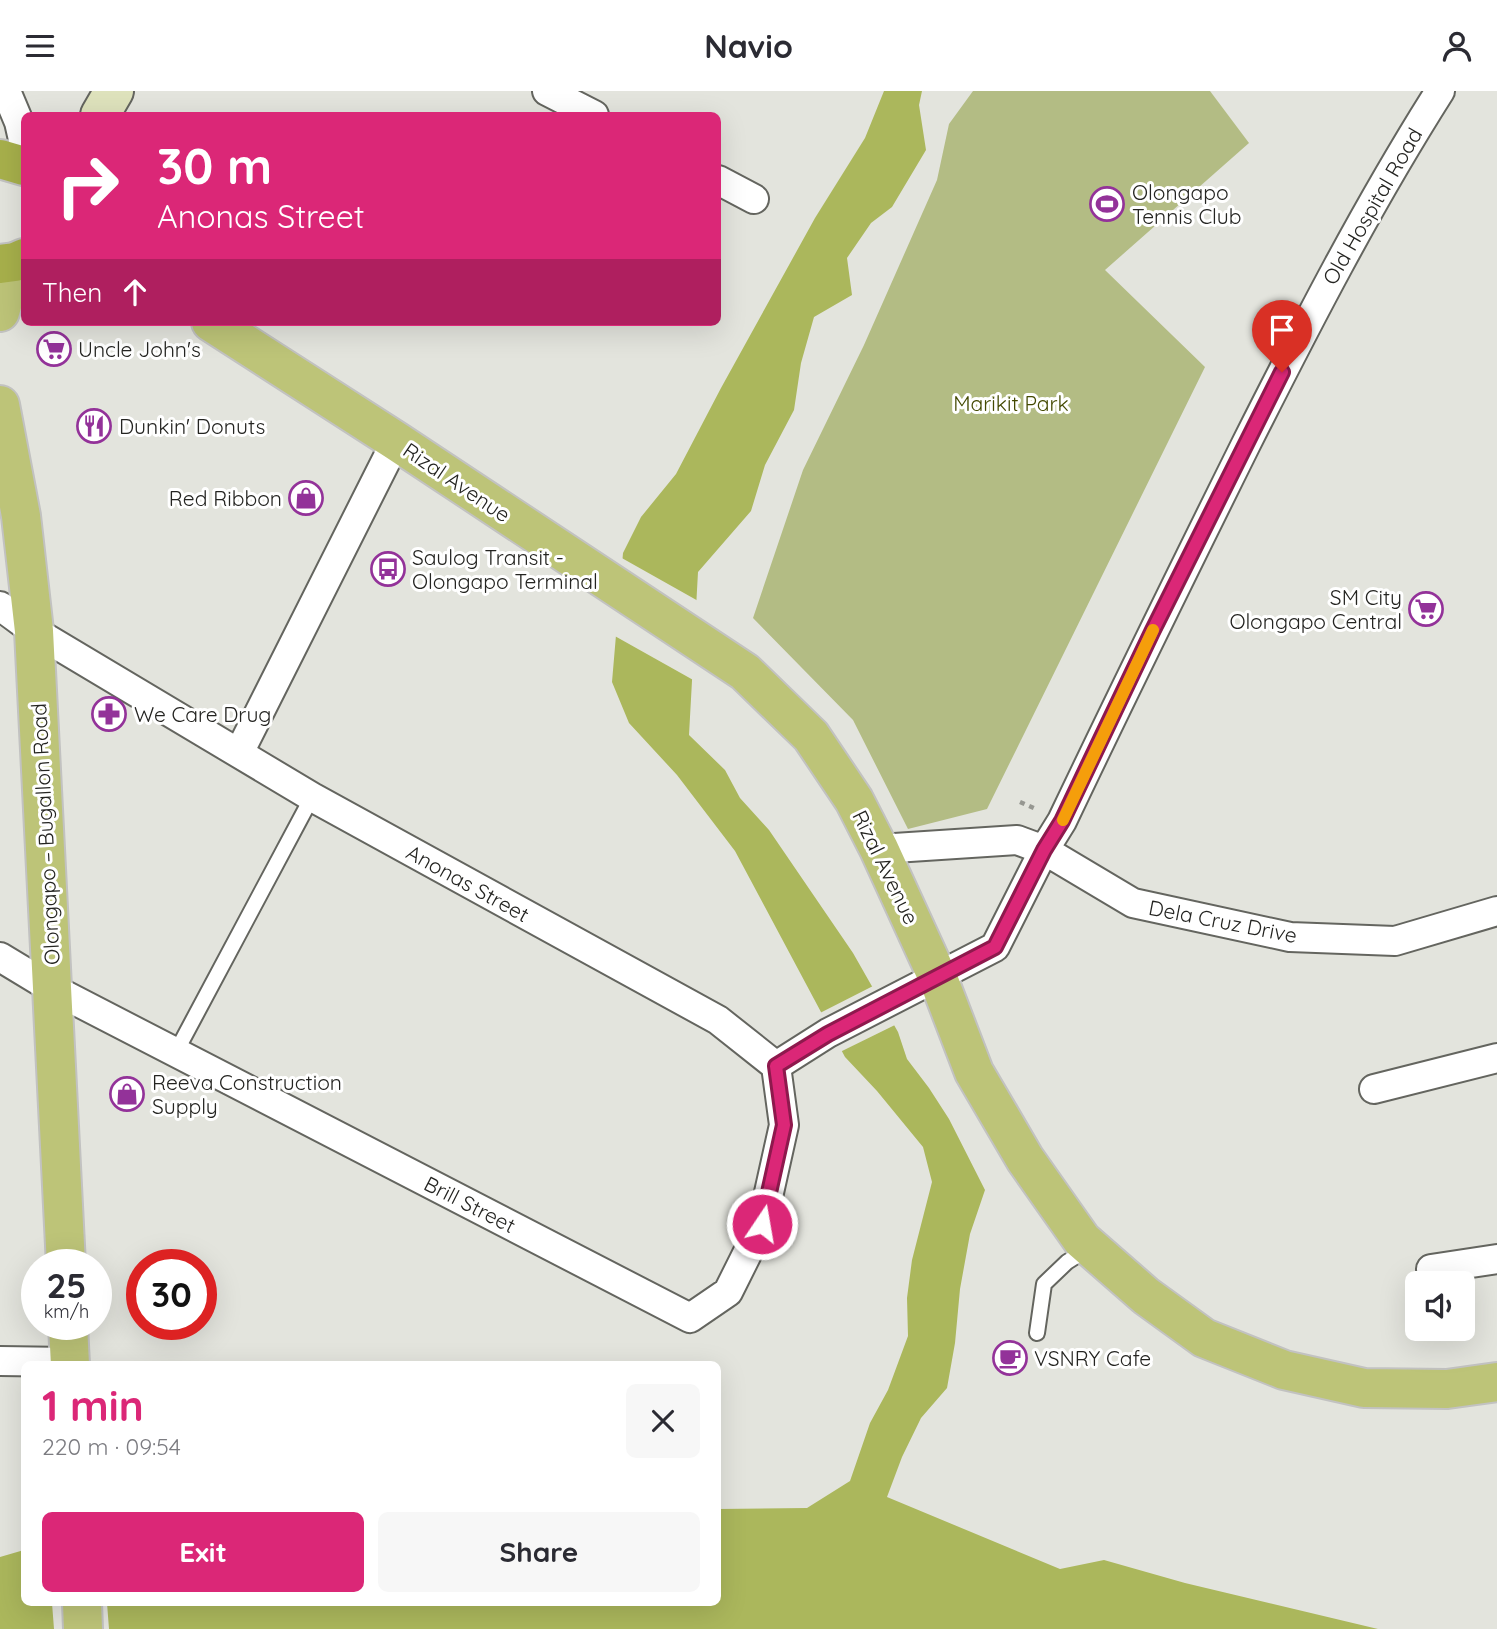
<!DOCTYPE html>
<html lang="en">
<head>
<meta charset="utf-8">
<style>
  :root { --surface:#fff; --page:#f7f7f7; --text:#2b2b33; --muted:#7c7c81; --accent:#db2777 }
  body { margin:0; font-family:Quicksand,sans-serif; background:var(--page); color:var(--text); height:100vh; display:flex; flex-direction:column; font-size:26px; white-space:nowrap }
  * { box-sizing:border-box; margin:0 }
  p { font-size:23px; color:var(--muted) }
  .icon { flex:none; width:38px; height:38px; fill:none; stroke:currentColor; stroke-width:2; stroke-linecap:round; stroke-linejoin:round }
  .map { position:relative; flex:1; overflow:hidden }
  .drawer { position:absolute; left:21px; top:1270px; width:700px; height:245px; display:flex; flex-direction:column; background:var(--surface); border-radius:10px; box-shadow:0 7px 28px #0002 }
  .drawer>* { flex:none }
  .guide { position:absolute; left:21px; top:21px; width:700px; height:214px; border-radius:10px; box-shadow:0 7px 28px #0002; background:#db2777; color:#fff; overflow:hidden }
  .tools { position:absolute; left:1405px; top:1180px; display:grid; gap:14px }
  .tools a { display:grid; place-items:center; width:70px; height:70px; border-radius:10px; background:var(--surface); box-shadow:0 7px 28px #0002; font-size:35px }
  .speed { position:absolute; left:21px; top:1158px; display:flex; gap:14px; font-size:35px; font-weight:700; text-align:center }
  .speed>* { display:grid; place-content:center; width:91px; height:91px; border-radius:50%; background:var(--surface); box-shadow:0 7px 28px #0002; line-height:1 }
  .speed small { font-size:18px; font-weight:400 }
  .speed .limit { border:10px solid #d22; background:#fff; color:#111 }
  .pin { position:absolute; display:grid; place-items:center; width:60px; height:60px; color:#fff; margin:-72px -30px; border-radius:50% 50% 50% 0; rotate:-45deg; box-shadow:0 0 7px #0007 }
  .pin .icon { rotate:45deg }
  .me { position:absolute; width:77px; margin:-38px; rotate:12deg; stroke-linejoin:round; filter:drop-shadow(0 0 5px #0008) }
  .turn { display:flex; align-items:center; gap:24px; height:147px; padding:0 21px; font-size:32px }
  .turn .icon { width:91px; height:91px; stroke-width:2.5 }
  .turn b { display:block; font-size:49px; line-height:60px }
  .then { display:flex; align-items:center; height:66px; padding:0 21px; background:#0003; gap:14px; font-size:26px }
  .round { display:grid; place-items:center; flex:none; width:74px; height:74px; border-radius:10px; background:var(--page) }
  .overview { display:flex; align-items:center; justify-content:space-between; height:119px; padding:0 21px }
  h1 { font-size:42px; font-weight:800; line-height:52px; color:var(--accent) }
  .cta { display:flex; gap:14px; margin-top:auto; padding:14px 21px }
  .cta a { flex:1; height:80px; border-radius:10px; background:var(--accent); color:#fff; font-size:28px; font-weight:800; line-height:80px; text-align:center }
  .cta a+a { background:var(--page); color:var(--text) }
  header { display:flex; justify-content:space-between; align-items:center; height:91px; padding:0 21px; background:var(--surface); font-size:32px; font-weight:800 }
  .map>svg:first-child { display:block }
  .green { fill:#b3bc84 }
  .water { fill:#abb75c }
  .pier { fill:#e3e4dd }
  .lines { fill:none; stroke-linecap:round; stroke-linejoin:round }
  .service-casing { stroke:#64655f; stroke-width:18 }
  .minor-casing { stroke:#64655f; stroke-width:32 }
  .secondary-casing { stroke:#64655f; stroke-width:42 }
  .primary-casing { stroke:#c2c2c1; stroke-width:42 }
  .trunk-casing { stroke:#c2c2c1; stroke-width:42 }
  .path { stroke:#969791; stroke-width:4.5; stroke-dasharray:5 5; stroke-linecap:butt }
  .service { stroke:#fff; stroke-width:14 }
  .minor { stroke:#fff; stroke-width:28 }
  .secondary { stroke:#dee2bc; stroke-width:38 }
  .primary { stroke:#bdc478; stroke-width:38 }
  .trunk { stroke:#a7b04b; stroke-width:38 }
  .route-casing { stroke:#8e194d; stroke-width:18 }
  .route { stroke:#db2777; stroke-width:12 }
  .slow { stroke:#f59e0b; stroke-width:12 }
  .labels { text-anchor:middle; dominant-baseline:central; stroke-width:6; stroke-linejoin:round; paint-order:stroke }
  .poi-label { font-size:21px; fill:#242421; stroke:#fff; text-anchor:start }
  .street-label { font-size:21px; fill:#242421; stroke:#fff }
  .park-label { font-size:21px; fill:#434900; stroke:#fff }
</style>
</head>
<body>
<header><svg class="icon" aria-label="menu" viewBox="0 0 24 24"><path d="M4 6h16M4 12h16M4 18h16"/></svg>Navio<svg class="icon" aria-label="person" viewBox="0 0 24 24"><circle cx="12" cy="8" r="4"/><path d="M4 21q1-7 8-7t8 7"/></svg></header>
<div class="map">
<svg width="1497" height="1538" viewBox="0 0 1497 1538">
  <rect width="100%" height="100%" fill="#e3e4dd"/>
  <!-- green -->
  <path class="green" d="M973,0H1210L1249,52L1105,179L1205,276L987,718L908,738L853,629L753,527L803,379L864,254L937,89L949,33Z"/>
  <!-- water -->
  <path class="water" d="M884,0H922L919,14L926,59L892,116L871,132L847,167L852,204L814,226L801,272L794,319L765,374L751,420L698,481L689,644L725,679L740,707L769,739L853,862L898,941L907,968L929,997L949,1028L985,1099L970,1143L960,1198L955,1252L947,1297L921,1327L902,1366L887,1406L1060,1478L1104,1469L1185,1492L1378,1538H0V1466L24,1459V1512H718V1418L807,1417L850,1390L870,1332L888,1299L908,1245L907,1207L912,1169L932,1091L923,1056L877,1000L845,966L735,760L677,684L629,632L612,591L623,462L641,426L676,383L721,297L815,127L865,47Z"/>
  <!-- pier -->
  <path class="pier" d="M620,466L700,511L695,590L613,544Z
    M875,894L897,933L838,962L818,923Z
    M52,1512H107L109,1538H54Z"/>
  <g class="lines">
    <!-- service casing -->
    <g class="service-casing">
      <path id="service" d="M176,961L312,706
        M1037,1242L1044,1193L1067,1171L1089,1157"/>
    </g>
    <!-- minor casing -->
    <g class="minor-casing">
      <path id="minor" d="M6,0L19,31L24,53
        M547,0L594,24
        M718,89L754,108
        M0,515L34,540L312,706L718,929L776,975
        M239,662L396,350
        M879,758L1017,749L1044,759L1133,812L1290,846L1395,850L1497,820
        M0,866L53,898L690,1227L728,1201L762,1133L784,1034L776,975
        M776,975L828,942L995,856L1044,759L1062,730C1122,604 1184,478 1246,353C1307,232 1367,115 1440,0
        M1374,998L1497,967
        M1431,1178L1497,1168
        M0,1270L70,1271"/>
    </g>
    <!-- secondary casing -->
    <g class="secondary-casing">
      <path id="secondary" d="M100,24L114,0"/>
    </g>
    <!-- primary casing -->
    <g class="primary-casing">
      <path id="primary" d="M0,221L15,171
        M211,231L396,350L745,581L811,645L854,709L879,758L938,887L974,981L1025,1068L1082,1149L1146,1205L1204,1247L1284,1279L1364,1297L1447,1298L1497,1291
        M0,314L21,425L34,540L66,1174
        M68,1234L70,1274
        M82,1512L83,1538"/>
    </g>
    <!-- trunk casing -->
    <g class="trunk-casing">
      <path id="trunk" d="M0,68L24,75
        M0,173L15,171L24,167"/>
    </g>
    <!-- path -->
    <path class="path" d="M1020,711L1036,718"/>
    <!-- service -->
    <use href="#service" class="service"/>
    <!-- minor -->
    <use href="#minor" class="minor"/>
    <!-- secondary -->
    <use href="#secondary" class="secondary"/>
    <!-- primary -->
    <use href="#primary" class="primary"/>
    <!-- trunk -->
    <use href="#trunk" class="trunk"/>
  </g>
  <g class="lines">
    <!-- route casing -->
    <g class="route-casing">
      <path id="route" d="M762,1133L784,1034L776,975L828,943L995,856L1044,759L1062,730L1152,541L1282,281"/>
    </g>
    <!-- route -->
    <use href="#route" class="route"/>
    <!-- slow -->
    <path class="slow" d="M1063,729L1153,539"/>
  </g>
  <!-- icons -->
  <defs>
    <g id="stadium-ring" transform="scale(1.75)"><circle r="9.5" fill="#fff" stroke="#933299" stroke-width="1.5"/><path d="M0-5a6.5 5 0 1 0 0 10a6.5 5 0 1 0 0-10ZM-3.5-1.8h7v3.6h-7Z" fill="#933299"/></g>
    <g id="supermarket-ring" transform="scale(1.75)"><circle r="9.5" fill="#fff" stroke="#933299" stroke-width="1.5"/><path d="M-6-5.5h2.5l.6 2H6L4.5 2H-2.5L-4.4-4H-6ZM-1.5 3.2a1.3 1.3 0 1 0 .1 0ZM3 3.2a1.3 1.3 0 1 0 .1 0Z" fill="#933299"/></g>
    <g id="restaurant-ring" transform="scale(1.75)"><circle r="9.5" fill="#fff" stroke="#933299" stroke-width="1.5"/><path d="M-5-6h1v4h1v-4h1v4h1v-4h1v5L-1.5 .5V6h-2V.5L-5-1ZM5-6V6H3V1.5H1.5Q1.5-4 5-6Z" fill="#933299"/></g>
    <g id="shop-ring" transform="scale(1.75)"><circle r="9.5" fill="#fff" stroke="#933299" stroke-width="1.5"/><path d="M-5-2.5h2.3a2.7 3.5 0 0 1 5.4 0H5L5.5 6h-11ZM-1.5-2.5h3a1.5 2.3 0 0 0-3 0Z" fill="#933299"/></g>
    <g id="bus-ring" transform="scale(1.75)"><circle r="9.5" fill="#fff" stroke="#933299" stroke-width="1.5"/><path d="M-5-6H5V4H4V6H2V4H-2V6H-4V4H-5ZM-3.5-4V0h7V-4ZM-3.5 1.2v1.5H-2V1.2ZM2 1.2v1.5H3.5V1.2Z" fill="#933299"/></g>
    <g id="pharmacy-ring" transform="scale(1.75)"><circle r="9.5" fill="#fff" stroke="#933299" stroke-width="1.5"/><path d="M-2-6h4v4h4v4h-4v4h-4v-4h-4v-4h4Z" fill="#933299"/></g>
    <g id="cafe-ring" transform="scale(1.75)"><circle r="9.5" fill="#fff" stroke="#933299" stroke-width="1.5"/><path d="M-5.5-4.5H6V0H3Q3 3.5 0 3.5H-2.5Q-5.5 3.5-5.5 0ZM3-3.2v2h1.7v-2ZM-6 4.5H4V6H-6Z" fill="#933299"/></g>
  </defs>
  <g fill-rule="evenodd">
    <use href="#stadium-ring" x="1107" y="113"/>
    <use href="#supermarket-ring" x="54" y="258"/>
    <use href="#restaurant-ring" x="94" y="335"/>
    <use href="#shop-ring" x="306" y="407"/>
    <use href="#bus-ring" x="388" y="478"/>
    <use href="#supermarket-ring" x="1426" y="518"/>
    <use href="#pharmacy-ring" x="109" y="623"/>
    <use href="#shop-ring" x="127" y="1003"/>
    <use href="#cafe-ring" x="1010" y="1267"/>
  </g>
  <g class="labels">
    <!-- poi labels -->
    <g class="poi-label">
      <text x="1132" y="101">Olongapo<tspan x="1132" dy="24">Tennis Club</tspan></text>
      <text x="78" y="258">Uncle John's</text>
      <text x="119" y="335">Dunkin' Donuts</text>
      <text x="282" y="407" text-anchor="end">Red Ribbon</text>
      <text x="412" y="466">Saulog Transit -<tspan x="412" dy="24">Olongapo Terminal</tspan></text>
      <text x="1402" y="506" text-anchor="end">SM City<tspan x="1402" dy="24">Olongapo Central</tspan></text>
      <text x="134" y="623">We Care Drug</text>
      <text x="152" y="991">Reeva Construction<tspan x="152" dy="24">Supply</tspan></text>
      <text x="1034" y="1267">VSNRY Cafe</text>
    </g>
    <!-- street labels -->
    <g class="street-label">
      <text transform="translate(1372 115) rotate(-60)">Old Hospital Road</text>
      <text transform="translate(457 391) rotate(34)">Rizal Avenue</text>
      <text transform="translate(45 743) rotate(-93)">Olongapo – Bugallon Road</text>
      <text transform="translate(886 776) rotate(64)">Rizal Avenue</text>
      <text transform="translate(468 792) rotate(29)">Anonas Street</text>
      <text transform="translate(1223 830) rotate(11)">Dela Cruz Drive</text>
      <text transform="translate(470 1113) rotate(27)">Brill Street</text>
    </g>
    <!-- park labels -->
    <g class="park-label">
      <text x="1011" y="312">Marikit Park</text>
    </g>
  </g>
</svg>
<div class="tools">
<a><svg class="icon" aria-label="sound" viewBox="0 0 24 24"><path d="M4 9h4l5-4v14l-5-4H4zM17 9q2 3 0 6"/></svg></a>
</div>
<div class="speed"><div>25<small>km/h</small></div><div class="limit">30</div></div>
<div class="pin" style="left:1282px;top:281px;background:#d93025"><svg class="icon" aria-label="arrive" viewBox="0 0 24 24"><path d="M6 21V4h12l-3 4 3 4H6"/></svg></div>
<svg class="me" style="left:762px;top:1133px" viewBox="-20 -20 40 40"><circle r="17" fill="#db2777" stroke="#fff" stroke-width="3"/><path d="M0-11L8 9 0 5-8 9z" fill="#fff"/></svg>
<div class="guide">
<div class="turn"><svg class="icon" aria-label="right" viewBox="0 0 24 24"><path d="M7 20v-9h11M14 6l5 5-5 5"/></svg><div><b>30 m</b>Anonas Street</div></div>
<div class="then">Then<svg class="icon" aria-label="ahead" viewBox="0 0 24 24"><path d="M12 20V5M6 11l6-6 6 6"/></svg></div>
</div>
<section class="drawer">
<div class="overview"><div><h1>1 min</h1><p>220 m · 09:54</p></div><a class="round"><svg class="icon" aria-label="close" viewBox="0 0 24 24"><path d="M6 6l12 12M18 6L6 18"/></svg></a></div>
<div class="cta"><a>Exit</a><a>Share</a></div>
</section>
</div>
</body>
</html>
